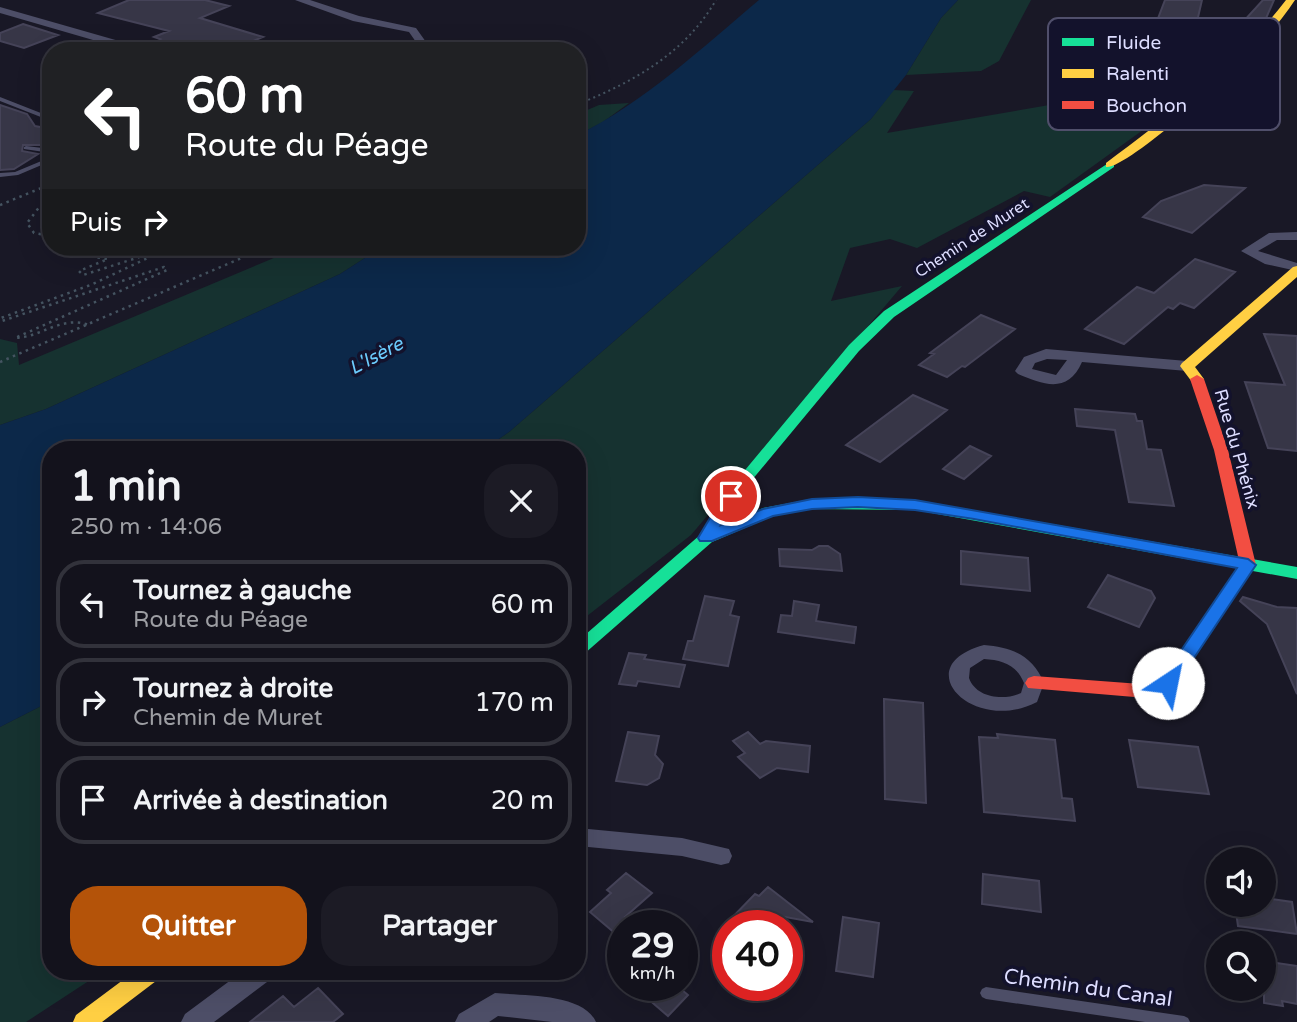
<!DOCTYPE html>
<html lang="fr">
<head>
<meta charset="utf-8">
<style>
  :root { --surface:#13121c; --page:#1c1b25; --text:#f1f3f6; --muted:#9d9ea3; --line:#32323b; --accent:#b45309 }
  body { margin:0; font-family:"Varela Round",sans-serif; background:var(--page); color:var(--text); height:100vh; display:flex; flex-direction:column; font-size:26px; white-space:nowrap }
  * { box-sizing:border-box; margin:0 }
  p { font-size:23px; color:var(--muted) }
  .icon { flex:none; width:38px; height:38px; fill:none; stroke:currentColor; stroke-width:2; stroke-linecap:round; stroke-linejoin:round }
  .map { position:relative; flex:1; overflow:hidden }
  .details { position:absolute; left:42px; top:441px; width:544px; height:539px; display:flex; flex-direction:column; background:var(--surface); border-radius:28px; box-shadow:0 7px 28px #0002,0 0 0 2px var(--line) }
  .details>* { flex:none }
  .hud { position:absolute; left:42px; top:42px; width:544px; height:214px; border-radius:28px; box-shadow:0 7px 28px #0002,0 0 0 2px var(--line); background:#202124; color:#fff; overflow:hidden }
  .tools { position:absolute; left:1206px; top:847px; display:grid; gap:14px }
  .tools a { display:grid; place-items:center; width:70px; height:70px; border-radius:50%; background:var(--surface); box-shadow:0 7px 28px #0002,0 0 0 2px var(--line); font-size:35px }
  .speed { position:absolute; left:607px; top:910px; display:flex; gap:14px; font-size:35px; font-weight:700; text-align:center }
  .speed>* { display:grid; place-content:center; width:91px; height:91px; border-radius:50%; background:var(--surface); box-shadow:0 7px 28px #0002,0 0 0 2px var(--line); line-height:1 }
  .speed small { font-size:18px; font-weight:400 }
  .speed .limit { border:10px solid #d22; background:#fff; color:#111 }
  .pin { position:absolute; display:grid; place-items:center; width:60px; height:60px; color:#fff; margin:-30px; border:4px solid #fff; border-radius:50%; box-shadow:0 2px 7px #0007 }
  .me { position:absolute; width:77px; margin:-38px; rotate:34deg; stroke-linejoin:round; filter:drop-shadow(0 0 5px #0008) }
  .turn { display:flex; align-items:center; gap:24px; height:147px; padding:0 28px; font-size:32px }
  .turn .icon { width:91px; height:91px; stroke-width:2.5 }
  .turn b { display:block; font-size:49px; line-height:60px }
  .then { display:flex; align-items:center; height:66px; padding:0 28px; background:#0003; gap:14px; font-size:26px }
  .round { display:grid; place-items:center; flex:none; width:74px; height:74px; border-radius:28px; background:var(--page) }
  .overview { display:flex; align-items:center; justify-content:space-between; height:119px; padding:0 28px }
  h1 { font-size:42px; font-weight:700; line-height:52px }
  .primary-button { display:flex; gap:14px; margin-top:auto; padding:14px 28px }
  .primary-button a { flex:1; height:80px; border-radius:28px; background:var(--accent); color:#fff; font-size:28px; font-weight:700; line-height:80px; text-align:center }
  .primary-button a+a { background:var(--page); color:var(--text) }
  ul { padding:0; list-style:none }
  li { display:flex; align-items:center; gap:21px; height:88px; margin:0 14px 10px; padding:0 14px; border:4px solid var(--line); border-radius:28px }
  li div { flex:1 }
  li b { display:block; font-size:26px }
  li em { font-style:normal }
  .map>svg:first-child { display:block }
  .green { fill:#163230 }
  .water { fill:#0c2849 }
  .building { fill:#373647; stroke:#454358; stroke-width:2 }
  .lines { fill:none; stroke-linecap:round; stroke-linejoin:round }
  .path-far1 { stroke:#455461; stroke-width:2; stroke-dasharray:2 3.5; stroke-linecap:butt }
  .path { stroke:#455461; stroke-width:2.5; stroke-dasharray:2.5 4.5; stroke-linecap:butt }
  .lane { fill:#4d4e67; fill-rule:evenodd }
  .street { fill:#4d4e67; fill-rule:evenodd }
  .fast { fill:#16e098; fill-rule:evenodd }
  .slow { fill:#ffcf43; fill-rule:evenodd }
  .jam { fill:#f24e42; fill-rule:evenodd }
  .route { fill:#1a73e8; stroke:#114b97; stroke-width:2 }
  .labels { text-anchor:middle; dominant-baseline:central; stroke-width:7; stroke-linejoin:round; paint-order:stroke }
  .far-street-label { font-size:16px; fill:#ddf; stroke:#13122c }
  .street-label { font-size:18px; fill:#ddf; stroke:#13122c }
  .water-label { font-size:19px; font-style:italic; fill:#6cccfe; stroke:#13122c }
  .near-street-label { font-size:21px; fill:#ddf; stroke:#13122c }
  .key { fill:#13122c; stroke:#504f6b; stroke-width:2 }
  .key-label { font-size:19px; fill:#ddf }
</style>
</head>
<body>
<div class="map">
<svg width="1297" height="1022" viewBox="0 0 1297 1022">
  <rect width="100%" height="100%" fill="#191826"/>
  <!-- green -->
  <path class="green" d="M958,0H1031L999,61L981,71L906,75L941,18Z
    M893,90L914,91L887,133L1061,103L1143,130L1050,197L1024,191L917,248L890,239L850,248L831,301L902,286L691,535L578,623V450H483L509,432L871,119Z
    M629,103L603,122L578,135V114L599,105Z
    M300,247H382L340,274L46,409L0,425V339L17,343L19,365Z
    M51,701V971H104L26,1022H0V727Z"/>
  <!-- water -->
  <path class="water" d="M759,0H958L941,18L906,75L871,119L509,432L483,450H51V701L0,727V425L46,409L340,274L382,247H578V135C644,102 702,48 759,0Z"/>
  <!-- building -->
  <path class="building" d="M129,0H205L229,6L200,18L263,37L229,51H189L153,42L160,39L154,37L169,31L98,13Z
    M1165,0H1202L1196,26L1226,31L1217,62L1134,50L1147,19L1157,21Z
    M1263,0H1274L1264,23L1249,38L1231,35Z
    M23,24L58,35L24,48L0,41V33Z
    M0,105L27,114L35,126L51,129V145H23L22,151L38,154L14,169L0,170Z
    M1204,185L1245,188L1192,233L1143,217L1161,201Z
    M1195,259L1235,272L1194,308L1180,303L1173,309L1168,307L1124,344L1085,329L1137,287L1154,293Z
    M981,315L1015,329L965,367L962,366L947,377L919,365L934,354L930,353Z
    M1264,334L1297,336V451L1268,448L1245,382L1285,385Z
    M913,395L947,410L880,462L846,445Z
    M1075,409L1135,414L1137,421H1142L1147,449L1161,450L1174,506L1129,502L1115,430L1077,426Z
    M970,446L991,456L964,479L943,469Z
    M819,546H828L840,554L842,571L780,566L779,549L812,550Z
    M961,551L1028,558L1030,591L961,584Z
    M1108,575L1151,591L1155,598L1139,627L1088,607Z
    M705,596L734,601L730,615L739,617L728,666L683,659L688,641H693Z
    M1243,597L1277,607L1297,608V694L1267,624L1240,601Z
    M794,601L819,605L816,621L856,627L854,643L778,632L781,615L792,616Z
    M629,653L646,655L644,659L685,665L679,687L638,681L636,686L619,684Z
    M884,699L923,703L926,803L885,799Z
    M628,732L659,736L655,755L663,764L659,778L647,785L616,781Z
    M748,732L760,744L766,741L810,746L808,772L777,768L760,778L738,757L745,753L733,741Z
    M997,734L1055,740L1062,798L1072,799L1075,821L984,812L979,737L998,738Z
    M1129,740L1198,747L1209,794L1138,787Z
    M626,873L652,893L625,917L632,922L623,926L617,935L590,912L611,893L607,890Z
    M983,874L1039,881L1041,912L982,904Z
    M768,887L813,922L780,916L770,926H724L755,894L759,896Z
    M1264,898L1292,902L1297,934L1238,926L1235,905H1264Z
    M843,917L879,923L873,977L836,971Z
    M1264,961L1297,966V1004L1282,1001L1283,1006L1264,1003Z
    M632,985H676L688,995L668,1016Z
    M318,988L343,1014L333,1022H250L283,996L294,1007Z"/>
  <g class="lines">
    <!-- path-far1 -->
    <path class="path-far1" d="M578,104C634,82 685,53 716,0"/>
    <!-- path -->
    <path class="path" d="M51,192L27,223L34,233L51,236
      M0,205L51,184
      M72,247L88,256L108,259L79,271L83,275L146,255L152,256L93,284L1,318L2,321L164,267L167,270L15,338C42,337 62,315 89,325
      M0,362L267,247"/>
    <!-- lane -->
    <path class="lane" d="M0,97L51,117V121L0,101Z
      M26,146L51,149V153L24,149V147Z
      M51,157V161L18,175L0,177V173L15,172Z
      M986,987L1184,1016L1188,1018L1190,1022H1145L986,999L982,997L980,993L982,989Z"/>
    <!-- street -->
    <path class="street" d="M295,0H310L359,16L416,28L426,42L421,51H411L416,42L409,32L353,21Z
      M0,7L147,49L148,51H131L0,13Z
      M1297,232V240H1277L1258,251L1297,263V271L1265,264L1241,251L1269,233Z
      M1046,349L1187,361L1195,366L1187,371L1082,362C1068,394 1044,385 1018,374L1015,371L1024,357ZM1047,359L1067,360L1056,375L1032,369L1035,363Z
      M984,645C1012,647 1033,656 1044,683L1037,702C973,735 906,666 984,645ZM984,659C1002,660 1017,665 1024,683L1021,693C1004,701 976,698 969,678L970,668Z
      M578,828L682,838L729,849L732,856L729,863L721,865L682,856L578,846Z
      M243,971H274L271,979L214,1022H181L185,1014Z
      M495,993C524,996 583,993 596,1022H552L498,1016L489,1022H455L459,1014Z"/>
    <!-- fast -->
    <path class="fast" d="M1110,162L1114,163V167L894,317L859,351L737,498L721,526L763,508L812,499L915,500L1297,567V579L915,510L812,509L773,516L712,542L584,654L578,656V641L700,535L726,493L849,345L884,311Z"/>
    <!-- slow -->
    <path class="slow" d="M1286,0H1295C1283,18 1269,35 1254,51C1236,70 1126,170 1106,167V163C1172,114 1236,65 1286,0Z
      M1297,266V277L1195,367L1204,379L1202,382H1192L1180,366L1182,363L1293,267Z
      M135,971H163L160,978L102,1022H73L76,1015Z"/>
    <!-- jam -->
    <path class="jam" d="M1197,375L1204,379L1228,450L1256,565L1174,688L1164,697L1158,699L1028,688L1025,683L1028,678L1034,676L1154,685L1162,678L1240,565L1214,450L1190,379Z"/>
  </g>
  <!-- route -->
  <path class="route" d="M731,491L739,496L721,525L763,509L812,499L858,497L915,500L1248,559L1256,565L1174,688L1168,690L1159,683L1237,568L974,519L915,510L858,507L812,509L773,516L712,541H700L698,538L725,493Z"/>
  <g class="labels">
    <!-- far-street labels -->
    <g class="far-street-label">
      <text transform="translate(972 238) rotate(-33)">Chemin de Muret</text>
    </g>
    <!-- street labels -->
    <g class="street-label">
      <text transform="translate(1237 449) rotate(74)">Rue du Phénix</text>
    </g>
    <!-- water labels -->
    <g class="water-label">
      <text transform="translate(376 356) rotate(-28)">L'Isère</text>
    </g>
    <!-- near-street labels -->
    <g class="near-street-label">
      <text transform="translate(1088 988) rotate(8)">Chemin du Canal</text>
    </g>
  </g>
  <!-- legend -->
  <rect x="1048" y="18" width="232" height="112" rx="10" class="key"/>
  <rect x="1062" y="38" width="32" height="8" fill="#16e098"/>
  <rect x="1062" y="69" width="32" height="9" fill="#ffcf43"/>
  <rect x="1062" y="101" width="32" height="8" fill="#f24e42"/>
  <g class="key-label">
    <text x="1106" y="49">Fluide</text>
    <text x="1106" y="80">Ralenti</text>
    <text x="1106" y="112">Bouchon</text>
  </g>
</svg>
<div class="tools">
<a><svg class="icon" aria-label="sound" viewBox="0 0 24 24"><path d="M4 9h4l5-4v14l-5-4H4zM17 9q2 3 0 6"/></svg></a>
<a><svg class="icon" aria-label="search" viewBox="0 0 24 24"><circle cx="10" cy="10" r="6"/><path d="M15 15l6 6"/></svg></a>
</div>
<div class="speed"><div>29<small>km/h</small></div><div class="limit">40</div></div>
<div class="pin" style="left:731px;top:496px;background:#d93025"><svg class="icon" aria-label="arrive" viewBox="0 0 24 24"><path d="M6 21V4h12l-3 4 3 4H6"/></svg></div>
<svg class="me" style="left:1168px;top:683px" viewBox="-20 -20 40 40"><circle r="19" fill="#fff"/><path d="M0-13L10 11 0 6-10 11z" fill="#1a73e8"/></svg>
<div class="hud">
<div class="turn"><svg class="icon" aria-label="left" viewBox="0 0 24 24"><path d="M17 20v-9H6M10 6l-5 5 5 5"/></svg><div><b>60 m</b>Route du Péage</div></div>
<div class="then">Puis<svg class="icon" aria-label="right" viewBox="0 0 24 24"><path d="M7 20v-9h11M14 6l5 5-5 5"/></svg></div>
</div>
<section class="details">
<div class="overview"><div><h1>1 min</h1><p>250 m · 14:06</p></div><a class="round"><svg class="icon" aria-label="close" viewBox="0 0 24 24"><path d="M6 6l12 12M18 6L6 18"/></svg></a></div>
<ul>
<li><svg class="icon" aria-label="left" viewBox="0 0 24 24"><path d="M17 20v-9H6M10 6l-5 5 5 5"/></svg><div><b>Tournez à gauche</b><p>Route du Péage</p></div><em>60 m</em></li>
<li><svg class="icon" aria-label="right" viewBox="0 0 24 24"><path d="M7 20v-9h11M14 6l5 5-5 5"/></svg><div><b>Tournez à droite</b><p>Chemin de Muret</p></div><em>170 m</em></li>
<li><svg class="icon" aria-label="arrive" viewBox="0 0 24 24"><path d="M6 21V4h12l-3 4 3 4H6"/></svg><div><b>Arrivée à destination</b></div><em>20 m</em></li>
</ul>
<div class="primary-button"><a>Quitter</a><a>Partager</a></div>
</section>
</div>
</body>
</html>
